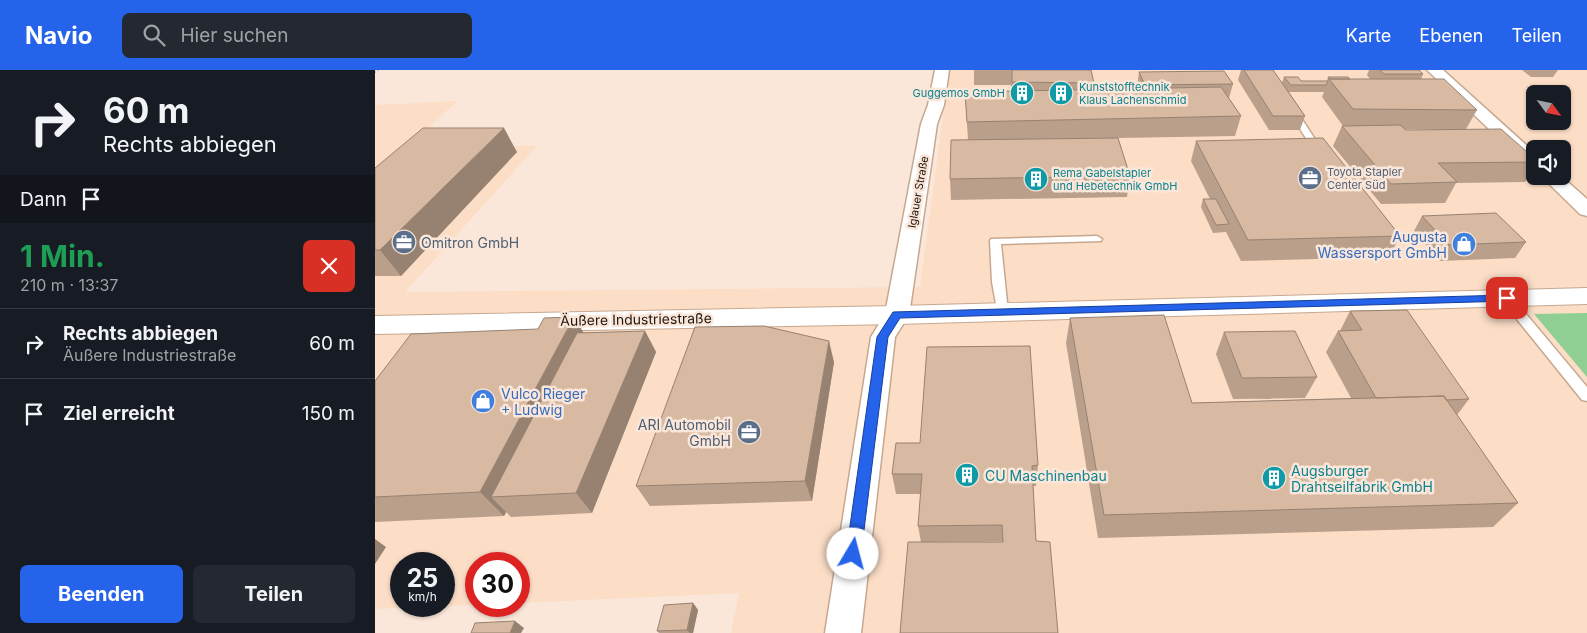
<!DOCTYPE html>
<html lang="de">
<head>
<meta charset="utf-8">
<style>
  :root { --surface:#171b24; --page:#242831; --text:#f1f3f6; --muted:#9ea1a6; --line:#363941; --accent:#2563eb }
  body { margin:0; font-family:Inter,sans-serif; background:var(--page); color:var(--text); height:100vh; display:flex; flex-direction:column; font-size:19px; white-space:nowrap }
  * { box-sizing:border-box; margin:0 }
  p { font-size:16px; color:var(--muted) }
  .icon { flex:none; width:28px; height:28px; fill:none; stroke:currentColor; stroke-width:2; stroke-linecap:round; stroke-linejoin:round }
  .map { position:relative; flex:1; overflow:hidden }
  .side { display:flex; flex-direction:column; background:var(--surface); width:375px }
  .side>* { flex:none }
  .hud { background:#171b24; color:var(--text); overflow:hidden }
  .needle { width:32px; rotate:123deg }
  .fabs { position:absolute; left:1151px; top:15px; display:grid; gap:10px }
  .fabs a { display:grid; place-items:center; width:45px; height:45px; border-radius:8px; background:var(--surface); box-shadow:0 1px 4px #0004; font-size:25px }
  .speed { position:absolute; left:15px; top:482px; display:flex; gap:10px; font-size:25px; font-weight:700; text-align:center }
  .speed>* { display:grid; place-content:center; width:65px; height:65px; border-radius:50%; background:var(--surface); box-shadow:0 1px 4px #0004; line-height:1 }
  .speed small { font-size:12px; font-weight:400 }
  .speed .limit { border:8px solid #d22; background:#fff; color:#111 }
  .pin { position:absolute; display:grid; place-items:center; width:42px; height:42px; color:#fff; margin:-21px; border-radius:10px; box-shadow:0 2px 8px #0006 }
  .me { position:absolute; width:55px; margin:-28px; rotate:8deg; stroke-linejoin:round; filter:drop-shadow(0 0 4px #0008) }
  .turn { display:flex; align-items:center; gap:18px; height:105px; padding:0 20px; font-size:22px }
  .turn .icon { width:65px; height:65px; stroke-width:2.5 }
  .turn b { display:block; font-size:35px; line-height:42px }
  .then { display:flex; align-items:center; height:48px; padding:0 20px; background:#0003; gap:10px; font-size:19px }
  .round { display:grid; place-items:center; flex:none; width:52px; height:52px; border-radius:8px; background:var(--page) }
  .head { display:flex; align-items:center; justify-content:space-between; height:85px; padding:0 20px }
  h1 { font-size:30px; font-weight:700; line-height:38px; color:#1e9e55 }
  .cta { display:flex; gap:10px; margin-top:auto; padding:10px 20px }
  .cta a { flex:1; height:58px; border-radius:8px; background:var(--accent); color:#fff; font-size:20px; font-weight:700; line-height:58px; text-align:center }
  .cta a+a { background:var(--page); color:var(--text) }
  ul { padding:0; list-style:none }
  li { display:flex; align-items:center; gap:15px; height:70px; padding:0 20px; border-top:1px solid var(--line) }
  li div { flex:1 }
  li b { display:block; font-size:19px }
  li em { font-style:normal }
  header { display:flex; align-items:center; gap:30px; box-sizing:border-box; height:70px; padding:0 25px; background:var(--accent); color:#fff }
  header strong { font-size:24px }
  nav { display:flex; gap:28px; margin-inline-start:auto; font-size:18px }
  .search { width:350px; height:45px; background:var(--page); display:flex; align-items:center; gap:12px; box-sizing:border-box; padding:0 18px; border-radius:8px; color:var(--muted); font-size:19px }
  main { display:flex; flex:1; min-height:0 }
  .map>svg:first-child { display:block }
  .built { fill:#fcdec7; fill-rule:evenodd }
  .green { fill:#90cf93 }
  .lines { fill:none; stroke-linecap:round; stroke-linejoin:round }
  .service-casing { stroke:#c6a891; stroke-width:3 }
  .minor-casing { stroke:#c6a891; stroke-width:3 }
  .tertiary-casing { stroke:#c6a891; stroke-width:2 }
  .path { stroke:#88796f; stroke-width:2; stroke-dasharray:0.5 2.5; stroke-linecap:butt }
  .service { fill:#fff; fill-rule:evenodd }
  .minor { fill:#fff; fill-rule:evenodd }
  .tertiary { fill:#fff; fill-rule:evenodd }
  .wall { fill:#ba9f8b; fill-rule:evenodd }
  .shaded-wall { fill:#978271 }
  .building { fill:#d8b9a2; stroke:#978271 }
  .route { fill:#2563eb; stroke:#184099 }
  .labels { text-anchor:middle; dominant-baseline:central; stroke-width:5; stroke-linejoin:round; paint-order:stroke }
  .far-culture-label { font-size:11px; fill:#0d838f; stroke:#fae7d9; text-anchor:start }
  .far-service-label { font-size:11px; fill:#4e5e75; stroke:#fae7d9; text-anchor:start }
  .far-street-label { font-size:11px; fill:#20150d; stroke:#fae7d9 }
  .shop-label { font-size:14px; fill:#366cbe; stroke:#fae7d9; text-anchor:end }
  .service-label { font-size:14px; fill:#4e5e75; stroke:#fae7d9; text-anchor:start }
  .street-label { font-size:14px; fill:#20150d; stroke:#fae7d9 }
  .culture-label { font-size:14px; fill:#0d838f; stroke:#fae7d9; text-anchor:start }
</style>
</head>
<body>
<header>
<strong>Navio</strong>
<div class="search"><svg class="icon" aria-label="search" viewBox="0 0 24 24"><circle cx="10" cy="10" r="6"/><path d="M15 15l6 6"/></svg>Hier suchen</div>
<nav><a>Karte</a><a>Ebenen</a><a>Teilen</a></nav>
</header>
<main>
<section class="side">
<div class="hud">
<div class="turn"><svg class="icon" aria-label="right" viewBox="0 0 24 24"><path d="M7 20v-9h11M14 6l5 5-5 5"/></svg><div><b>60 m</b>Rechts abbiegen</div></div>
<div class="then">Dann<svg class="icon" aria-label="arrive" viewBox="0 0 24 24"><path d="M6 21V4h12l-3 4 3 4H6"/></svg></div>
</div>
<div class="head"><div><h1>1 Min.</h1><p>210 m · 13:37</p></div><a class="round" style="background:#d93025;color:#fff"><svg class="icon" aria-label="close" viewBox="0 0 24 24"><path d="M6 6l12 12M18 6L6 18"/></svg></a></div>
<ul>
<li><svg class="icon" aria-label="right" viewBox="0 0 24 24"><path d="M7 20v-9h11M14 6l5 5-5 5"/></svg><div><b>Rechts abbiegen</b><p>Äußere Industriestraße</p></div><em>60 m</em></li>
<li><svg class="icon" aria-label="arrive" viewBox="0 0 24 24"><path d="M6 21V4h12l-3 4 3 4H6"/></svg><div><b>Ziel erreicht</b></div><em>150 m</em></li>
</ul>
<div class="cta"><a>Beenden</a><a>Teilen</a></div>
</section>
<div class="map">
<svg width="1212" height="563" viewBox="0 0 1212 563">
  <rect width="100%" height="100%" fill="#fae7d9"/>
  <!-- built -->
  <path class="built" d="M574,0H1212V563H356L364,523L144,533V494H101V535L69,536V494H26V536H68L0,539V35L82,31L34,76H162L30,222L545,217ZM1160,24H1188V51H1160ZM1160,79H1188V106H1160Z"/>
  <!-- green -->
  <path class="green" d="M1212,243V307L1159,244Z"/>
  <g class="lines">
    <!-- service casing -->
    <g class="service-casing">
      <path id="service" d="M915,40H921L945,77L944,79H938L914,42Z
        M722,166L727,169L726,171L626,174L633,242L627,246L623,245L617,212L615,171L616,169Z
        M1132,225L1136,226L1212,317V331L1207,330L1128,232L1126,229L1128,226Z"/>
    </g>
    <!-- minor casing -->
    <g class="minor-casing">
      <path id="minor" d="M560,0H574L569,35L562,54L534,245L520,267L486,563H450L496,267L510,244L546,54L553,35Z
        M1052,0H1068L1160,83V98L1154,97Z
        M1166,106H1186L1212,129V146L1205,144Z"/>
    </g>
    <!-- tertiary casing -->
    <g class="tertiary-casing">
      <path id="tertiary" d="M1212,218V234L522,254L0,264V246L522,236Z"/>
    </g>
    <!-- path -->
    <path class="path" d="M0,2L3,0"/>
    <!-- service -->
    <use href="#service" class="service"/>
    <!-- minor -->
    <use href="#minor" class="minor"/>
    <!-- tertiary -->
    <use href="#tertiary" class="tertiary"/>
  </g>
  <!-- wall -->
  <path class="wall" d="M599,0H716L719,13L718,20L763,19L762,16L764,2L858,14L854,28L866,46L860,66L743,68L755,106L752,127L576,130L575,109L593,70L590,22L636,21V15H599Z
    M866,0H898L907,13L909,7L926,11H952L953,7L975,9H995L992,5L994,0H1044L1048,4L1046,9L1102,40L1091,59L1160,89V98L1150,112L1081,113L1070,133L1006,134L958,76L967,56H968L947,27L949,22H914L930,46L925,60H894L863,10ZM1030,59H1085L1031,60Z
    M1147,0H1183L1178,7H1156Z
    M821,71L1025,166L1014,187L866,191L851,162L838,163L826,137L828,129H835L816,91Z
    M142,82L26,206H0V98Z
    M1047,146L1151,172L1140,188L1065,191L1039,161Z
    M975,241L1094,329L1082,345L1143,433L1118,457L723,468L691,273L695,248L817,333L976,328L951,282L963,261H965Z
    M270,261L281,282L217,443L136,447L131,442L129,446L0,452V311L208,263Z
    M849,262L942,307L930,328L858,329L841,284Z
    M459,292L437,431L275,436L261,416Z
    M663,395L661,416H658L661,471L546,472L543,456L546,424H521L517,404Z
    M318,533L323,540L318,563H284L282,561Z"/>
  <!-- shaded-wall -->
  <path class="shaded-wall" d="M129,58L142,82L26,206L5,180Z
    M199,247L215,273L116,427L131,442L129,446L105,422Z
    M270,261L281,282L217,443L201,423Z
    M454,271L459,292L437,431L430,411Z
    M0,469L11,477L0,494Z
    M318,533L323,540L318,563H315L312,560Z
    M140,551L149,558L146,563H135Z"/>
  <!-- building -->
  <path class="building" d="M637,0H716L719,13L637,12Z
    M869,0H898L930,46H898Z
    M1005,0H1044L1048,4H1009Z
    M849,1L858,14L770,15L764,2Z
    M909,7H923L926,11H953L951,15H916Z
    M953,7H973L975,9H954Z
    M954,9H1069L1102,40L978,39Z
    M846,17L866,46L592,52L590,22Z
    M1025,55L1031,60L1126,59L1160,89V92L1063,93L1082,112L1016,114L967,56Z
    M48,58H129L5,180H0V98Z
    M743,68L755,106L575,109L576,70Z
    M948,68L1025,166L873,170L821,71Z
    M828,129H841L854,154L841,155Z
    M1121,143L1151,172L1074,175L1047,146Z
    M1032,240L1094,329L1071,330L1069,326L1001,328L963,261L987,260L975,241Z
    M789,245L817,333L1069,326L1143,433L729,445L695,248Z
    M199,247L105,422L0,427V311L36,264L163,259L169,248Z
    M389,256L454,271L430,411L261,416L320,257Z
    M270,261L201,423L116,427L202,263Z
    M920,261L942,307L867,308L849,262Z
    M655,276L663,395L657,396L661,471L675,472L683,563H525L533,472H628L627,455L543,456L547,404H517L521,373H545L552,277Z
    M318,533L312,560L282,561L289,535Z
    M140,551L135,563H96L100,553Z"/>
  <!-- route -->
  <path class="route" d="M1132,225L1137,228L1136,231L525,248L513,267L486,484L484,489L478,491L473,489L471,484L502,267L518,242Z"/>
  <!-- icons -->
  <defs>
    <g id="building-disc" transform="scale(1.25)"><circle r="9.5" fill="#0f9aa8" stroke="#fae7d9"/><path d="M-4-6H4V6H1V3H-1V6H-4ZM-2.5-4.3h1.7v1.8h-1.7ZM.8-4.3h1.7v1.8H.8ZM-2.5-1h1.7V.8h-1.7ZM.8-1h1.7V.8H.8Z" fill="#fff"/></g>
    <g id="office-disc" transform="scale(1.25)"><circle r="9.5" fill="#5c6f8a" stroke="#fae7d9"/><path d="M-6-3h4V-5.5h4V-3h4V5H-6ZM-1-4.5V-3h2v-1.5ZM-6 0V1H6V0Z" fill="#fff"/></g>
    <g id="shop-disc" transform="scale(1.25)"><circle r="9.5" fill="#3f7fe0" stroke="#fae7d9"/><path d="M-5-2.5h2.3a2.7 3.5 0 0 1 5.4 0H5L5.5 6h-11ZM-1.5-2.5h3a1.5 2.3 0 0 0-3 0Z" fill="#fff"/></g>
  </defs>
  <g fill-rule="evenodd">
    <use href="#building-disc" x="647" y="23"/>
    <use href="#building-disc" x="686" y="23"/>
    <use href="#office-disc" x="935" y="108"/>
    <use href="#building-disc" x="661" y="109"/>
    <use href="#office-disc" x="29" y="172"/>
    <use href="#shop-disc" x="1089" y="174"/>
    <use href="#shop-disc" x="108" y="331"/>
    <use href="#office-disc" x="374" y="362"/>
    <use href="#building-disc" x="592" y="405"/>
    <use href="#building-disc" x="899" y="408"/>
  </g>
  <g class="labels">
    <!-- far-culture labels -->
    <g class="far-culture-label">
      <text x="704" y="17">Kunststofftechnik<tspan x="704" dy="13">Klaus Lachenschmid</tspan></text>
      <text x="630" y="23" text-anchor="end">Guggemos GmbH</text>
      <text x="678" y="103">Rema Gabelstapler<tspan x="678" dy="13">und Hebetechnik GmbH</tspan></text>
    </g>
    <!-- far-service labels -->
    <g class="far-service-label">
      <text x="952" y="102">Toyota Stapler<tspan x="952" dy="13">Center Süd</tspan></text>
    </g>
    <!-- far-street labels -->
    <g class="far-street-label">
      <text transform="translate(543 122) rotate(-80)">Iglauer Straße</text>
    </g>
    <!-- shop labels -->
    <g class="shop-label">
      <text x="1072" y="166">Augusta<tspan x="1072" dy="16">Wassersport GmbH</tspan></text>
      <text x="126" y="323" text-anchor="start">Vulco Rieger<tspan x="126" dy="16">+ Ludwig</tspan></text>
    </g>
    <!-- service labels -->
    <g class="service-label">
      <text x="46" y="172">Omitron GmbH</text>
      <text x="356" y="354" text-anchor="end">ARI Automobil<tspan x="356" dy="16">GmbH</tspan></text>
    </g>
    <!-- street labels -->
    <g class="street-label">
      <text transform="translate(261 249) rotate(-1)">Äußere Industriestraße</text>
    </g>
    <!-- culture labels -->
    <g class="culture-label">
      <text x="916" y="400">Augsburger<tspan x="916" dy="16">Drahtseilfabrik GmbH</tspan></text>
      <text x="610" y="405">CU Maschinenbau</text>
    </g>
  </g>
</svg>
<div class="fabs">
<a><svg class="needle" viewBox="-14 -14 28 28"><path d="M0-13l5 13h-10z" fill="#e53935"/><path d="M0 13l5-13h-10z" fill="#9ea1a6"/></svg></a>
<a><svg class="icon" aria-label="sound" viewBox="0 0 24 24"><path d="M4 9h4l5-4v14l-5-4H4zM17 9q2 3 0 6"/></svg></a>
</div>
<div class="speed"><div>25<small>km/h</small></div><div class="limit">30</div></div>
<div class="pin" style="left:1132px;top:228px;background:#d93025"><svg class="icon" aria-label="arrive" viewBox="0 0 24 24"><path d="M6 21V4h12l-3 4 3 4H6"/></svg></div>
<svg class="me" style="left:478px;top:484px" viewBox="-20 -20 40 40"><circle r="19" fill="#fff"/><path d="M0-13L10 11 0 6-10 11z" fill="#2563eb"/></svg>
</div>
</main>
</body>
</html>
